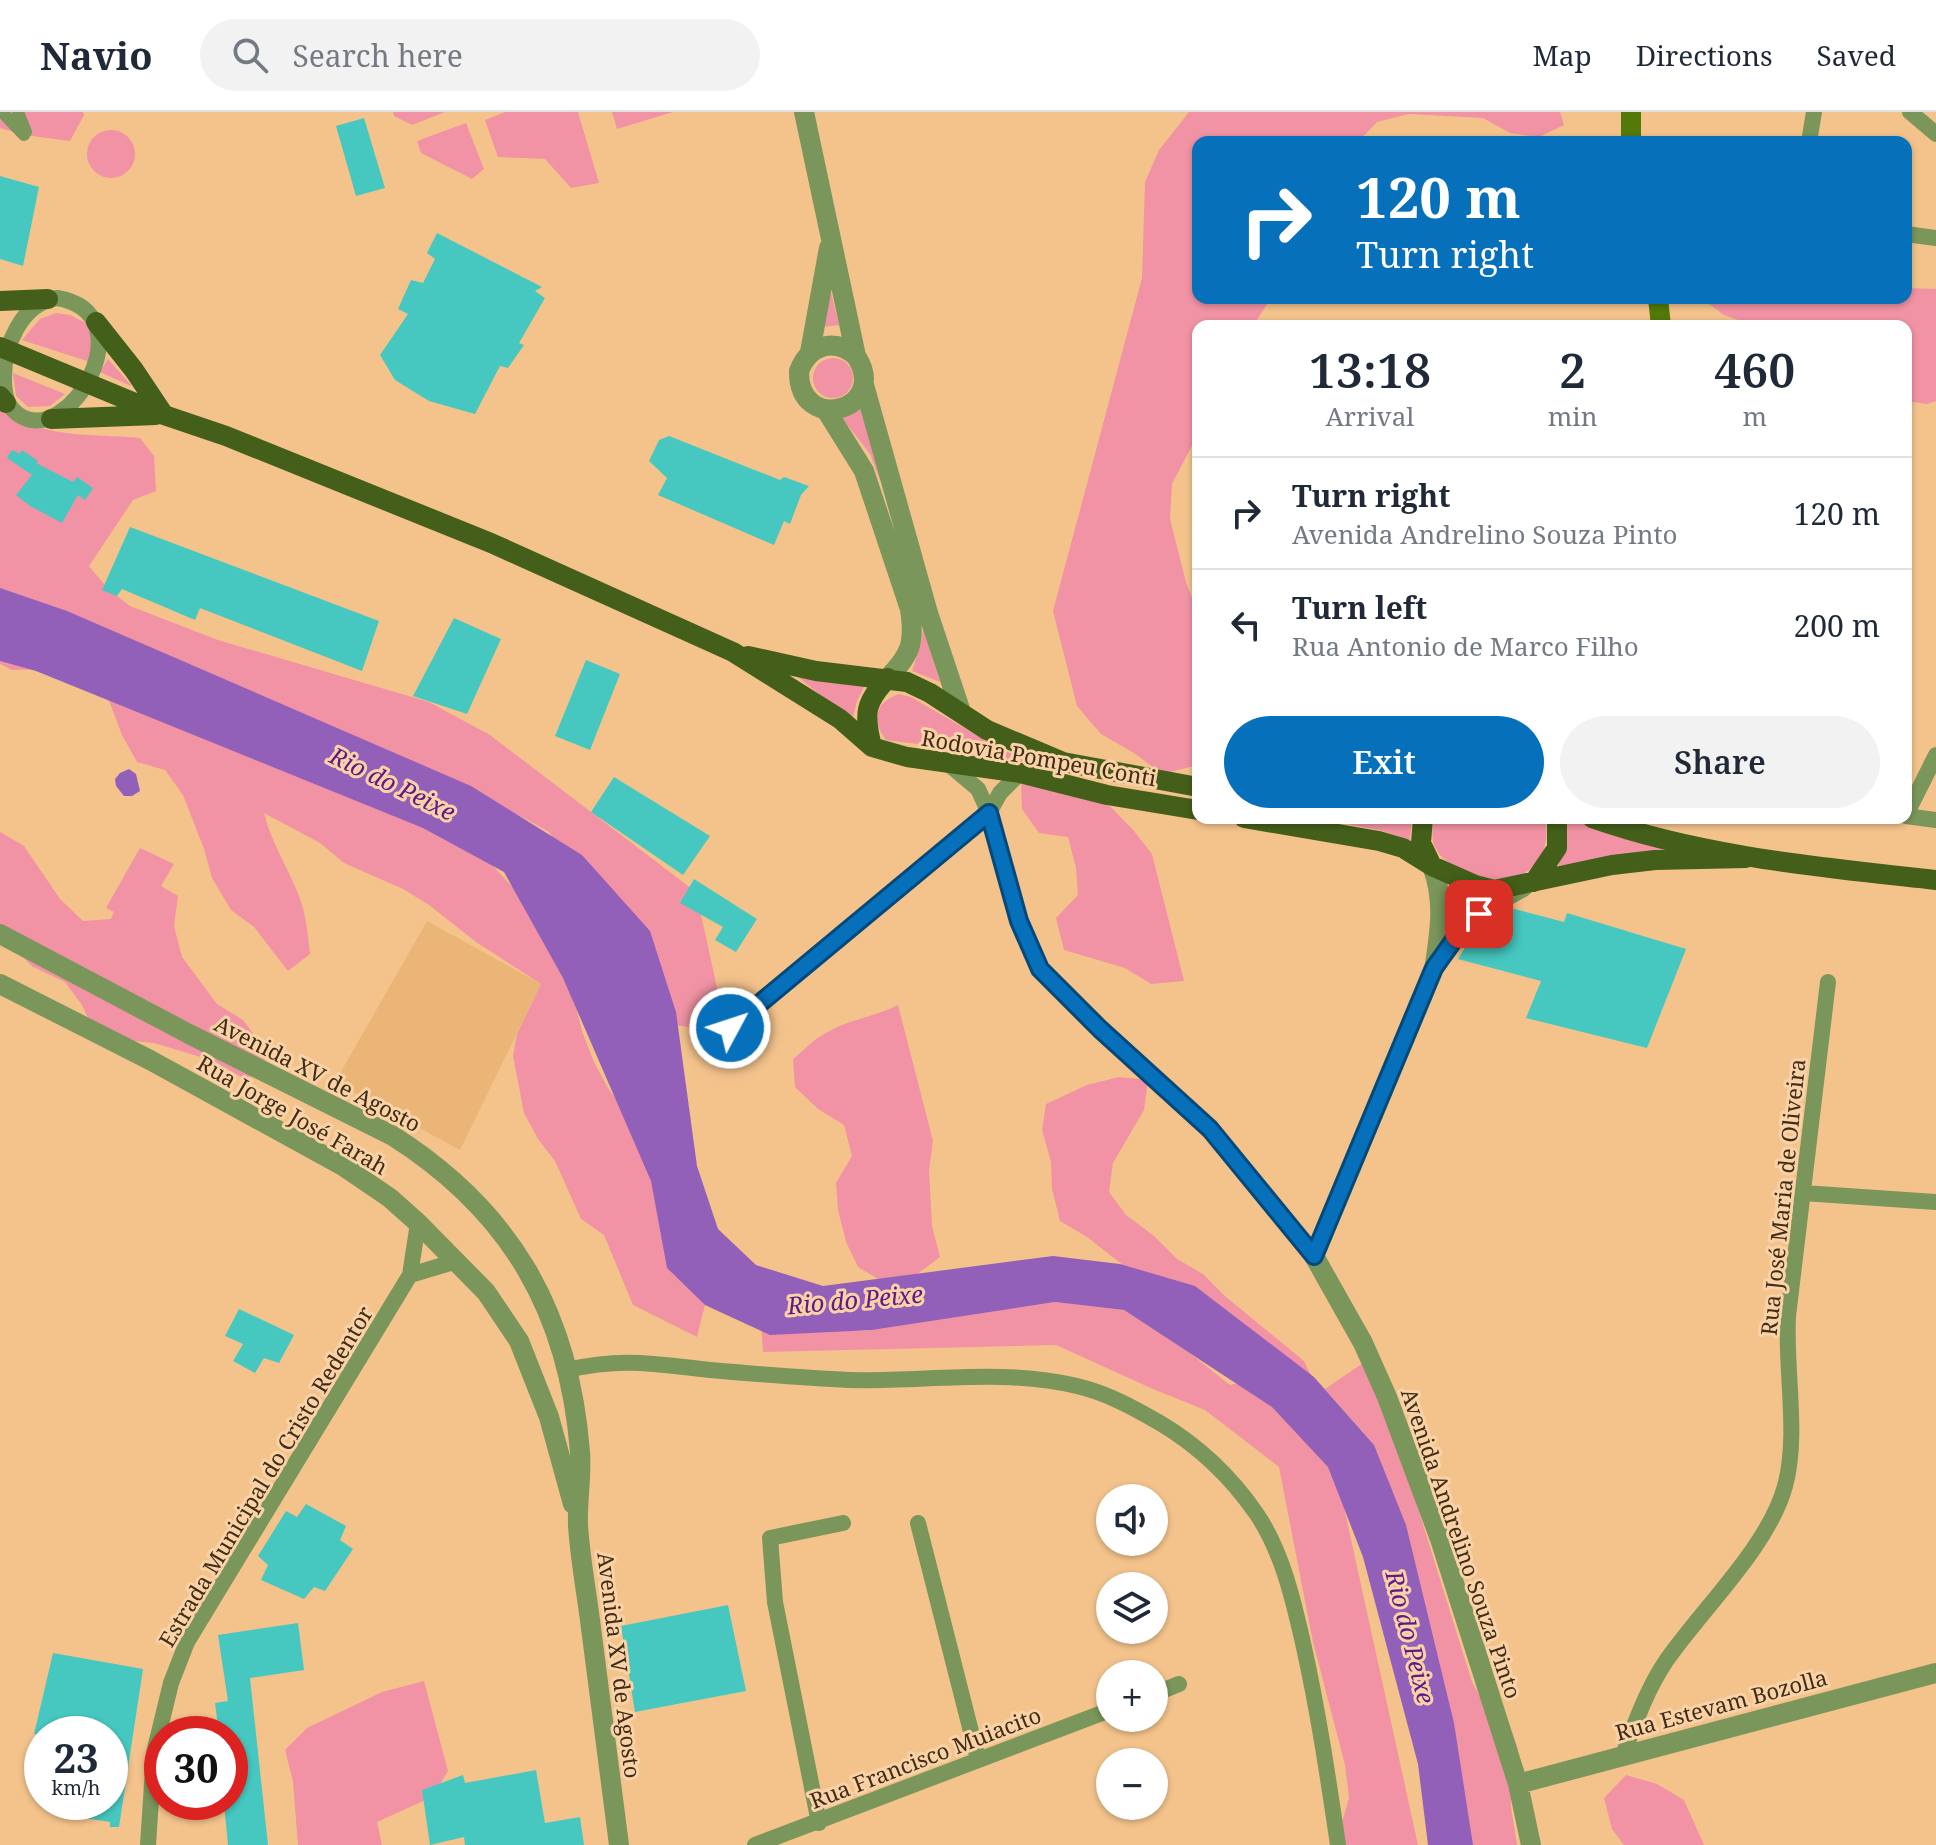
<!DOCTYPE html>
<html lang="en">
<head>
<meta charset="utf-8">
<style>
  :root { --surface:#fff; --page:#f2f2f3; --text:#1f2937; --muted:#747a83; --line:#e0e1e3; --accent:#0770bb }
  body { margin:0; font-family:"Noto Serif",serif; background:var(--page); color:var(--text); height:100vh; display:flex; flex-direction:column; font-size:30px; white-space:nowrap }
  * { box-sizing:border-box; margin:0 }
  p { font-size:26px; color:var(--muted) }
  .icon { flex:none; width:44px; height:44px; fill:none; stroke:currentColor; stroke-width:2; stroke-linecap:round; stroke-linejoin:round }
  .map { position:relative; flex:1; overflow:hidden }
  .drawer { position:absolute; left:1192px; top:208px; width:720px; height:504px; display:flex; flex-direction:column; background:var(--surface); border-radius:16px; box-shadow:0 2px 6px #0004 }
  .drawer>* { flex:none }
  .guide { position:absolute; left:1192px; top:24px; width:720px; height:168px; border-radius:16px; box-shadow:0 2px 6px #0004; background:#0770bb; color:#fff; overflow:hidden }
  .buttons { position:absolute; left:1096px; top:1372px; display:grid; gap:16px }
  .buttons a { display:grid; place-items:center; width:72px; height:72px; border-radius:50%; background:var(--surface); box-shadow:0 2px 6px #0004; font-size:40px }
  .speed { position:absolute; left:24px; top:1604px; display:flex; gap:16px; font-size:40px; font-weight:700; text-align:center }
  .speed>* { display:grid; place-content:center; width:104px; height:104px; border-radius:50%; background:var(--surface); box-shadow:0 2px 6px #0004; line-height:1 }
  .speed small { font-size:20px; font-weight:400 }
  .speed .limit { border:12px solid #d22; background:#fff; color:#111 }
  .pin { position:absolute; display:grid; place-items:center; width:68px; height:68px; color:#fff; margin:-34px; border-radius:16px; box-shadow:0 4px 12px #0006 }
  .me { position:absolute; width:88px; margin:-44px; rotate:50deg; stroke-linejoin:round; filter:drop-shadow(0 0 6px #0008) }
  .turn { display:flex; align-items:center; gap:28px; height:168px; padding:0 32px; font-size:36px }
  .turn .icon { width:104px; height:104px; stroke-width:2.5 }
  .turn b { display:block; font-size:56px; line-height:68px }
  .eta { display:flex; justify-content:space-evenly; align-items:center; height:136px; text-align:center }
  .eta b { font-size:48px; font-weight:600; line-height:56px }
  .action { display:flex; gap:16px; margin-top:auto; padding:16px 32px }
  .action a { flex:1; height:92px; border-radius:48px; background:var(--accent); color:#fff; font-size:32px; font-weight:600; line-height:92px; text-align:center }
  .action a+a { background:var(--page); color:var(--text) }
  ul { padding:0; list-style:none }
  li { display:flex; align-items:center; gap:24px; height:112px; padding:0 32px; border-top:2px solid var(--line) }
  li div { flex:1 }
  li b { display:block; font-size:30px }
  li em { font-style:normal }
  header { display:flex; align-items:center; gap:48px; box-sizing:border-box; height:112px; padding:0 40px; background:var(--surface); border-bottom:2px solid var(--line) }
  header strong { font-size:38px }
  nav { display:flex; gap:44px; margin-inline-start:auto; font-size:28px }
  .search { width:560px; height:72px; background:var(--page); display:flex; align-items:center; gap:20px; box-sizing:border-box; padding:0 28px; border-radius:44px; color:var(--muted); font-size:30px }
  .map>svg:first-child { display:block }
  .built { fill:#ebb578 }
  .green { fill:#f193a4 }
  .water { fill:#9260b9 }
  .building { fill:#46c8c0 }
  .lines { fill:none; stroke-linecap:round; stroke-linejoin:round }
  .pedestrian { stroke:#7a965a; stroke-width:12 }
  .minor { stroke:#7a965a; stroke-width:16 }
  .tertiary { stroke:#7a965a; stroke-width:20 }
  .secondary { stroke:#527909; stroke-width:20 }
  .primary { stroke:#435f19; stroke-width:20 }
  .route-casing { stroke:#05497a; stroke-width:20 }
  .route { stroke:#0770bb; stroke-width:14 }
  .labels { text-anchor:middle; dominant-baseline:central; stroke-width:6; stroke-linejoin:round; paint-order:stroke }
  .street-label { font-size:22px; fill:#402d16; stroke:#fad2a7 }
  .water-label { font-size:24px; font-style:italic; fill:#601b89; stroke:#fad2a7 }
</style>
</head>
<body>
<header>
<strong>Navio</strong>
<div class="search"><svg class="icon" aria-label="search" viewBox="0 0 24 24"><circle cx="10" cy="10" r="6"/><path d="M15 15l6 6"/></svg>Search here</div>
<nav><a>Map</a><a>Directions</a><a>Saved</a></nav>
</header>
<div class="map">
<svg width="1936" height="1733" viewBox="0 0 1936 1733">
  <rect width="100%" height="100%" fill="#f4c38c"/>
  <!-- built -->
  <path class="built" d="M427,809L541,872L460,1038L335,970Z"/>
  <!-- green -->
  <path class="green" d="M0,0H83L84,3L70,29L24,23L0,16Z
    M393,0H445L412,13L394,4Z
    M505,0H578L599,71L571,76L545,47L498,45L485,8Z
    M612,0H673L617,17Z
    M1189,0H1560L1564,13L1539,25L1510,21L1483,6L1409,2L1377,10L1358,30H1198V186H1271L1253,214H1198V322L1172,372L1170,407L1186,470L1198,502V653L1162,662L1134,641L1101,622L1077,594L1053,499L1142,166L1145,70L1159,38Z
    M466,11L484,57L472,67L421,41L417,29Z
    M87 42a24 24 0 1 1 48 0a24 24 0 1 1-48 0Z
    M830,176L839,213L822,215Z
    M1906,176L1936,177V289L1927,292L1906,289V214H1755L1724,203L1701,186H1906Z
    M56,201L70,203L86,211L93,228L90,250L22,228L40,207Z
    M813 266a20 20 0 1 1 40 0a20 20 0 1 1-40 0Z
    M108,247L131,273V274L100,260Z
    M13,261L65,282L50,294L28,295L16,284Z
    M0,291C35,329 94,321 140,326L154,344L156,379L133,388L89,454L108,477L130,494L218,528L429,590L490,623L696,780L721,894L705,917L674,913L613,809L549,720L522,705L489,691L479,739L521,784L568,866L583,922L594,950L608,976L642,1023L672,1161L705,1193L697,1225L633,1193L604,1123L581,1107L555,1049L538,1027L524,1001L513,944L517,922L541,872L476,830L429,793L403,777L344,751L320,731L264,701C271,730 288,756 299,784C306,802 308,823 310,842L288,859L254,815L231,798L212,766L204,737L183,683L165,658L137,650L122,623L100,565L46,557L12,558L0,552Z
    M860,291L881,371L870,342L839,302Z
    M923,517L940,570L912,559L921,531Z
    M798,565L864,575L857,589L852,609Z
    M899,582L911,585L1002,638L1031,649L1030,652L973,639L886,628C871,608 875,590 899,582Z
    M1021,672L1056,677L1084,675L1112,696L1134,719L1152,742L1184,869L1151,872L1125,856L1064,838L1056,806L1078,783L1076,756L1068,725L1039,721L1022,697Z
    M1319,706H1412L1410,728L1383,719Z
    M1434,706H1545C1556,762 1503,783 1459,757C1451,752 1440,746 1436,737C1430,727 1433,716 1434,706Z
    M1566,707L1677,739L1558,754L1564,737Z
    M0,720L24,734L60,787L83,809L111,807L114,800L106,796L140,736L174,752L161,774L178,784L174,814L182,845L217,892L243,908L261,932L269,964L241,965L214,949L154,931L124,928L94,918L82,893L65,870L33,855L10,833L0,827Z
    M1445,776L1489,790L1449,824L1450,807Z
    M898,893L933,1029L929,1058L932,1114L940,1145L916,1163L885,1171L858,1155L846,1130L838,1098L836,1071L852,1044L844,1013L818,997L795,975L793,947C803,939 813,928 824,922C847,908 874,905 898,893Z
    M1119,965L1148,968L1144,998L1113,1051L1109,1080L1126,1103L1154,1124L1177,1147L1203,1162L1226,1185L1304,1249L1316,1274L1206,1218L1087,1125L1060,1109L1052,1077L1051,1050L1042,1018L1046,992L1087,973Z
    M1055,1190L1124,1198L1191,1242L1230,1273L1249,1269L1333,1345L1418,1733H1330L1341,1714L1349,1686L1345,1653L1313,1530L1279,1355L1205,1298L1153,1277L1056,1233L763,1240L761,1212L865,1219Z
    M1363,1251L1383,1284L1472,1570L1485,1593L1508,1609L1518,1637L1511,1665V1695L1517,1733H1465L1374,1333L1325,1277Z
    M424,1569L448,1659L432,1685L377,1710L382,1733H298L293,1670L285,1638L307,1616L382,1580Z
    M1626,1663L1657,1672L1684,1688L1704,1733H1624L1612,1717L1604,1686Z"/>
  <!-- water -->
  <path class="water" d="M0,476L67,499L471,674L582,743L650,819L676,900L697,1054L718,1117L756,1153L823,1174L1053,1144L1120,1152L1195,1174L1314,1265L1374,1333L1406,1413L1454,1611L1473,1733H1428L1418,1652L1363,1445L1328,1355L1272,1295L1124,1198L1055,1190L872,1218L770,1223L705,1193L667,1156L651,1069L563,866L504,760L423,716L36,559L0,549Z
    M129,657L136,662L140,679L132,684H124L116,674L115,667L120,661Z"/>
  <!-- building -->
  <path class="building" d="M364,6L385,76L356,84L336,14Z
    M0,64L39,75L23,154L0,147Z
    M437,121L542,175L535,179L545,186L519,231L524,233L508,256L500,254L475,302L429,289L395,268L380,243L408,202L398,197L411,168L423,171L435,147L427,141Z
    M669,324L780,368L784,365L809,374L801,383L790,412L784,409L774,433L658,383L667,366L649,349L659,328Z
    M12,338L20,342L22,338L38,349L36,351L73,370L77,365L93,376L85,388L78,383L62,411L30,394L16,383L32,363L7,346Z
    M130,415L379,509L362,559L200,496L195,508L122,477L117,484L102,478Z
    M454,506L501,527L467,602L413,584Z
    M586,548L620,562L590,638L555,624Z
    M614,665L710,724L683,763L591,700Z
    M694,767L757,807L736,840L715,828L723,815L680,791Z
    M1511,796L1564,810L1567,801L1686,837L1647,936L1526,906L1541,869L1458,847L1472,824Z
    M239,1197L294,1223L279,1251L264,1246L255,1261L233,1249L243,1232L225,1224Z
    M306,1392L346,1414L340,1428L353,1437L325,1479L314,1475L304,1487L261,1468L268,1453L258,1444L286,1399L297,1405Z
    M728,1493L746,1579L635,1600L621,1514Z
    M298,1511L304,1558L250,1566L268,1733H228L224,1692L230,1691V1622H219L215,1591L228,1589L218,1523Z
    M53,1541L143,1557L119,1715H110V1710L84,1706L86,1690H110V1622H34Z
    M536,1658L545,1711L580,1705L584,1733H465L464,1725L430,1733L422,1678L463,1663L465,1671Z"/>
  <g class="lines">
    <!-- pedestrian -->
    <path class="pedestrian" d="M2,0L24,23
      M18,0L26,20"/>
    <!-- minor -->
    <path class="minor" d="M1910,0L1936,22
      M1809,30L1814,0
      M1906,122L1936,126
      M57,186C148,201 69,337 19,303C6,294 4,281 4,266C4,234 21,191 57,186Z
      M946,650L978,677L989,701L1019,809L1040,857L1100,917L1210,1017L1314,1144
      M1906,703L1936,643
      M1906,704L1936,708
      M730,916L989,701L1000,681L1020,661
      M1803,1081L1936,1090
      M410,1163L457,1149
      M567,1258C622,1245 655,1252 710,1258C756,1262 802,1266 849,1268C925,1270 1002,1256 1077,1274C1107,1281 1134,1296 1160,1311C1197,1333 1231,1365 1256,1401C1282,1439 1293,1487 1303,1531C1318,1598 1328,1665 1338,1733
      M918,1411L978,1647
      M1154,1582L1179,1572
      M1623,1643C1635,1611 1647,1577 1666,1549C1702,1497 1769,1434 1785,1374C1799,1324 1785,1257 1788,1204L1828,870
      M819,1711L775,1490L770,1426L843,1411
      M148,1733L154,1641L171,1571L187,1530L410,1163L418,1111
      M755,1733L1110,1598"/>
    <!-- tertiary -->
    <path class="tertiary" d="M804,0L856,244C891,298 798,324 799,259C809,233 834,225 856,244
      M810,240L829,136
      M864,273L928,501L961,600
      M826,298L864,359L910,497C915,531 911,542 888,566
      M1432,754C1445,788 1440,818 1435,852
      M1523,775L1496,790L1463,815L1434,856L1314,1144L1363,1231L1387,1285L1440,1427L1518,1672L1531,1733
      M0,822L189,922L393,1024C511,1099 569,1200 580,1340C582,1364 577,1389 578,1413C580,1447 587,1482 591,1516C600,1588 610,1661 619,1733
      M0,872L150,948L343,1054L390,1086L418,1111L486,1180L519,1229L549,1305L573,1392
      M1518,1672L1936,1561"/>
    <!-- secondary -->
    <path class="secondary" d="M1631,0V30
      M1658,186L1661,214"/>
    <!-- primary -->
    <path class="primary" d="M0,189L48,187
      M96,210L134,258L164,303
      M0,235L164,303L226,324L491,431L733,540L840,607L872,635L907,645L1020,661L1107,683L1198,698
      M0,284L6,291
      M51,307L156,303
      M748,544L816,559L907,570L930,581L987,618L1063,650L1198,675
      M872,635C864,602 864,591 888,566
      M1244,706L1379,729L1403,736L1432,754L1475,773L1494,778L1612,753L1655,748L1746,746
      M1423,706L1421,731L1432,754
      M1592,706C1703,745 1820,755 1936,768
      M1534,770L1557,736V706"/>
  </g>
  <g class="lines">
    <!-- route casing -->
    <g class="route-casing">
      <path id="route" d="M730,916L989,701L1019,809L1040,857L1100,917L1210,1017L1314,1144L1434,856L1463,815L1479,802"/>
    </g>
    <!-- route -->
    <use href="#route" class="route"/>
  </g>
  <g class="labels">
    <!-- street labels -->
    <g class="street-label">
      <text transform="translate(1039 645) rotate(10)">Rodovia Pompeu Conti</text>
      <text transform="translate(318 961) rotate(27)">Avenida XV de Agosto</text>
      <text transform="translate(293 1002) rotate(30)">Rua Jorge José Farah</text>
      <text transform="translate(1782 1085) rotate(-84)">Rua José Maria de Oliveira</text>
      <text transform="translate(265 1364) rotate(-59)">Estrada Municipal do Cristo Redentor</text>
      <text transform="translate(1462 1431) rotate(71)">Avenida Andrelino Souza Pinto</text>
      <text transform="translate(620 1553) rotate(83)">Avenida XV de Agosto</text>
      <text transform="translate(1721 1592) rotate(-15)">Rua Estevam Bozolla</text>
      <text transform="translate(925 1645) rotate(-21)">Rua Francisco Muiacito</text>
    </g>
    <!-- water labels -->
    <g class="water-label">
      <text transform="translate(393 671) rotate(26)">Rio do Peixe</text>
      <text transform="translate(855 1187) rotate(-5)">Rio do Peixe</text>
      <text transform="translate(1411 1525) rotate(76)">Rio do Peixe</text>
    </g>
  </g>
</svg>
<div class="buttons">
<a><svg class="icon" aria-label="sound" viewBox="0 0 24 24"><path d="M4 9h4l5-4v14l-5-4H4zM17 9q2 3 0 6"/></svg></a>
<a><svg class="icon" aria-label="layers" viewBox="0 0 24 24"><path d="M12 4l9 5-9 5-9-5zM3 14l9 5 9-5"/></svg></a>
<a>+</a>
<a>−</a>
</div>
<div class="speed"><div>23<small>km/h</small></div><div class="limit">30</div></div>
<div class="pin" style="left:1479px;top:802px;background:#d93025"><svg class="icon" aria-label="arrive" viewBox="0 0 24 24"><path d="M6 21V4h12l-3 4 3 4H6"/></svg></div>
<svg class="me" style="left:730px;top:916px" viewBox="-20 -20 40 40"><circle r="17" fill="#0770bb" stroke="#fff" stroke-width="3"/><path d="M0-11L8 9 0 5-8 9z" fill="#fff"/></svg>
<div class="guide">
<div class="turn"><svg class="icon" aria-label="right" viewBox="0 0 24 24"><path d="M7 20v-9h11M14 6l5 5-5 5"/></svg><div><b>120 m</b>Turn right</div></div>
</div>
<section class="drawer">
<div class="eta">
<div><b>13:18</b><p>Arrival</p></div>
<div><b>2</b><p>min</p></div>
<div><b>460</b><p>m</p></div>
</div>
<ul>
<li><svg class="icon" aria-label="right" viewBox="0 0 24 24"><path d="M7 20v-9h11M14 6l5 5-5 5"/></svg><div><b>Turn right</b><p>Avenida Andrelino Souza Pinto</p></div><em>120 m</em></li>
<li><svg class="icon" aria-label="left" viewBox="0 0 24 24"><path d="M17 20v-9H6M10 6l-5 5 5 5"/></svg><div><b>Turn left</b><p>Rua Antonio de Marco Filho</p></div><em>200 m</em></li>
</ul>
<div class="action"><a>Exit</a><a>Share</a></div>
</section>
</div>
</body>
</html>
